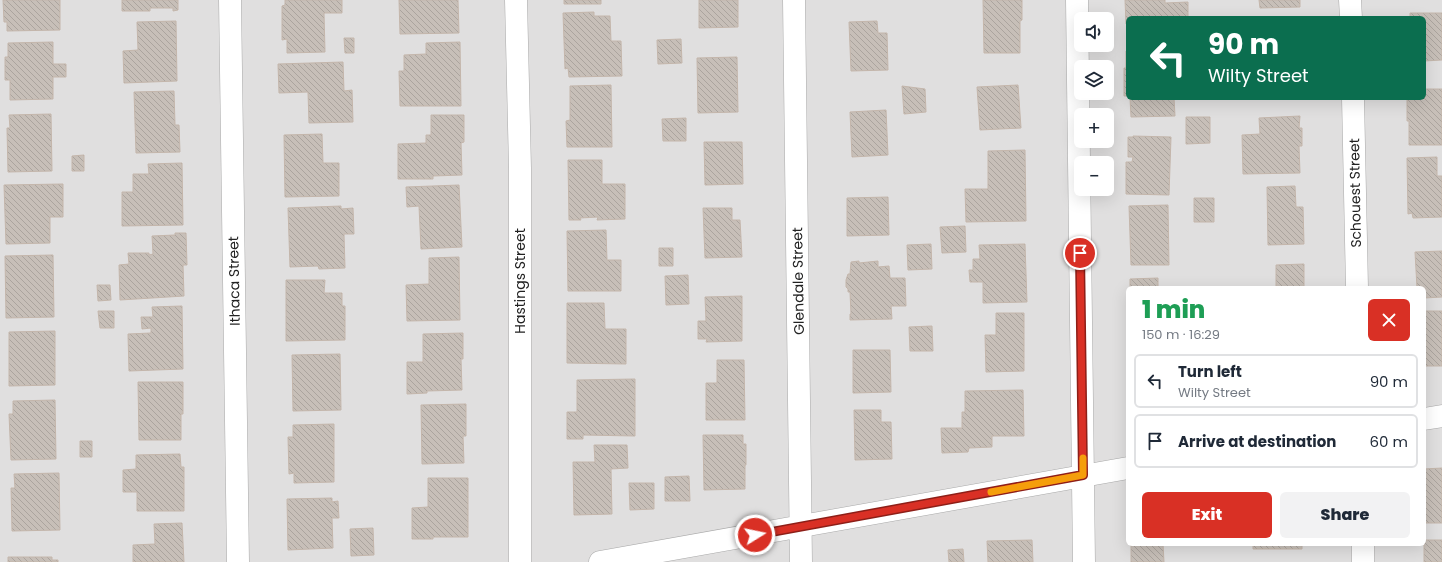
<!DOCTYPE html>
<html lang="en">
<head>
<meta charset="utf-8">
<style>
  :root { --surface:#fff; --page:#f2f2f3; --text:#1f2937; --muted:#747a83; --line:#e0e1e3; --accent:#d93025 }
  body { margin:0; font-family:Poppins,sans-serif; background:var(--page); color:var(--text); height:100vh; display:flex; flex-direction:column; font-size:15px; white-space:nowrap }
  * { box-sizing:border-box; margin:0 }
  p { font-size:13px; color:var(--muted) }
  .icon { flex:none; width:22px; height:22px; fill:none; stroke:currentColor; stroke-width:2; stroke-linecap:round; stroke-linejoin:round }
  .map { position:relative; flex:1; overflow:hidden }
  .side { position:absolute; left:1126px; top:286px; width:300px; height:260px; display:flex; flex-direction:column; background:var(--surface); border-radius:6px; box-shadow:0 4px 16px #0002 }
  .side>* { flex:none }
  .hud { position:absolute; left:1126px; top:16px; width:300px; height:84px; border-radius:6px; box-shadow:0 4px 16px #0002; background:#0b6e4f; color:#fff; overflow:hidden }
  .controls { position:absolute; left:1074px; top:12px; display:grid; gap:8px }
  .controls a { display:grid; place-items:center; width:40px; height:40px; border-radius:6px; background:var(--surface); box-shadow:0 4px 16px #0002; font-size:20px }
  .pin { position:absolute; display:grid; place-items:center; width:34px; height:34px; color:#fff; margin:-17px; border:2px solid #fff; border-radius:50%; box-shadow:0 1px 4px #0007 }
  .me { position:absolute; width:44px; margin:-22px; rotate:80deg; stroke-linejoin:round; filter:drop-shadow(0 0 3px #0008) }
  .turn { display:flex; align-items:center; gap:14px; height:84px; padding:0 16px; font-size:18px }
  .turn .icon { width:52px; height:52px; stroke-width:2.5 }
  .turn b { display:block; font-size:28px; line-height:34px }
  .round { display:grid; place-items:center; flex:none; width:42px; height:42px; border-radius:6px; background:var(--page) }
  .overview { display:flex; align-items:center; justify-content:space-between; height:68px; padding:0 16px }
  h1 { font-size:24px; font-weight:800; line-height:30px; color:#1e9e55 }
  .button { display:flex; gap:8px; margin-top:auto; padding:8px 16px }
  .button a { flex:1; height:46px; border-radius:6px; background:var(--accent); color:#fff; font-size:16px; font-weight:800; line-height:46px; text-align:center }
  .button a+a { background:var(--page); color:var(--text) }
  ul { padding:0; list-style:none }
  li { display:flex; align-items:center; gap:12px; height:54px; margin:0 8px 6px; padding:0 8px; border:2px solid var(--line); border-radius:6px }
  li div { flex:1 }
  li b { display:block; font-size:15px }
  li em { font-style:normal }
  .map>svg:first-child { display:block }
  .residential { fill:#e0dfdf; fill-rule:evenodd }
  .building { fill:url(#building-back-hatch); stroke:#c4b6ab }
  .lines { fill:none; stroke-linecap:round; stroke-linejoin:round }
  .minor-casing { stroke:#a9a9a9; stroke-width:23 }
  .minor { stroke:#fff; stroke-width:22 }
  .route-casing { stroke:#8d1f18; stroke-width:10 }
  .route { stroke:#d93025; stroke-width:7 }
  .slow { stroke:#f59e0b; stroke-width:7 }
  .labels { text-anchor:middle; dominant-baseline:central; stroke-width:3.5; stroke-linejoin:round; paint-order:stroke }
  .street-label { font-size:14px; fill:#222; stroke:#fff }
</style>
</head>
<body>
<div class="map">
<svg width="1442" height="562" viewBox="0 0 1442 562">
  <defs>
    <pattern id="building-back-hatch" width="6" height="6" patternUnits="userSpaceOnUse"><rect width="6" height="6" fill="#c7bfb8"/><path d="M-1 5l2 2M0 0l6 6M5-1l2 2" fill="none" stroke="#aba49e"/></pattern>
  </defs>
  <rect width="100%" height="100%" fill="#f2efe9"/>
  <!-- residential -->
  <path class="residential" d="M0,0H1442V562H0ZM1128,18H1424V98H1128ZM1081,19H1107V45H1081ZM1081,67H1107V93H1081ZM1081,115H1107V141H1081ZM1081,163H1107V189H1081ZM1128,288H1424V544H1128Z"/>
  <!-- building -->
  <path class="building" d="M3,0H60V30L7,31V22H4Z
    M122,0H178V10L173,11V8H150V11H122Z
    M285,0H342V13H324L325,52L287,53V39L282,40V6L285,5Z
    M399,0H458L459,33L400,34Z
    M564,0H601V4H564Z
    M699,0H738V27L699,28Z
    M983,0H1022V20L1020,21V53H984Z
    M1125,0H1165V3L1188,2V18H1128V24H1126Z
    M1259,0H1300V7L1260,8Z
    M594,12V16H610L611,41H621L622,76L569,77L568,68L565,69L563,13Z
    M1410,13H1442V60L1424,61V18H1410Z
    M176,21L177,81L124,83L123,51L138,50L137,22Z
    M877,21L878,33H887L888,70L851,71L849,22Z
    M344,38H354V53H345Z
    M681,39L682,63L658,64L657,40Z
    M53,42V64H66V77H53V99L10,100V80H5V57H8V43Z
    M460,42L461,106H400L399,71H404V55L426,54V43Z
    M1126,51H1128V96H1124V68H1126Z
    M737,57L738,112L698,113L697,58Z
    M343,62L344,91L352,90L353,122L309,123L308,92L279,93L278,64Z
    M611,85L612,147H567L566,121L570,120V86Z
    M1018,85L1021,128L980,130L977,87Z
    M902,86L925,89L926,112L904,114Z
    M1424,89H1442V145H1409V121H1407V99L1409,100L1410,98H1424Z
    M174,91L175,125H179L180,152L136,153L134,92Z
    M1130,98H1174L1175,116L1131,117Z
    M886,110L888,155L852,157L850,112Z
    M51,114L52,171L8,172L7,128H10L9,115Z
    M431,115H464V142L461,143L462,175L433,176V179H398V144L426,143V135H431Z
    M1300,116L1299,128H1302V146H1299L1300,173L1243,174L1242,135L1260,134L1259,118Z
    M1186,117H1210V143L1186,144Z
    M686,118V141H663L662,119Z
    M322,134L323,163H339V196L285,197L284,135Z
    M1133,136L1171,137L1169,195L1126,194V162H1132L1133,157H1128V137H1133Z
    M704,142H742L743,184L705,185Z
    M1025,150L1026,221L966,222L965,189H988V151Z
    M84,155V171H72V156Z
    M1437,157V176H1442V217L1413,218L1412,213L1408,214L1407,158Z
    M568,160H602V184H625V219L597,220L598,217L580,218L581,220H569Z
    M182,163L183,225L122,226V192H133V174H149L148,164Z
    M63,184V217H50V243L6,244L4,185Z
    M459,185L462,247L421,249L419,206L407,207L406,187Z
    M1295,186L1296,207H1303L1304,244L1268,245L1267,187Z
    M888,197L889,235L847,236V198Z
    M1194,198H1214V222H1194Z
    M1168,205L1169,265H1131L1129,206Z
    M341,206V209L353,208L354,234H344L345,268L319,269L318,266L290,267L288,208Z
    M703,208H732V220H740L742,257L705,258Z
    M965,226L966,252L942,253L940,227Z
    M606,230L607,260H621V291H568L567,231Z
    M175,233H186L187,265H183L184,296L120,300L119,265L129,264L128,253H149V255L153,254L152,236L175,235Z
    M931,244L932,269L908,270L907,245Z
    M1025,244L1027,302L983,303V282H970L969,270H973V259H980L979,245Z
    M659,248H673V266H659Z
    M1442,251V297L1424,298V288H1417L1415,252Z
    M53,255L54,317L6,318L5,256Z
    M459,257L460,320L407,321L406,285L429,284V258Z
    M859,261V263L878,261V267L889,266L890,278H905L906,306H891L892,319L850,320V314H851L850,292H848V289L846,287V280L848,274H850L851,262Z
    M1304,264V288H1266V287H1276V265Z
    M688,275L689,304L666,305L665,276Z
    M1158,278V288H1130V279Z
    M286,280H325L324,293H342V306H345V340L286,341Z
    M97,285H110L111,300L98,301Z
    M742,296V341L706,342L707,339H698V321H706L705,297Z
    M567,303H604L605,329H626V364L567,363Z
    M182,306L183,369L129,371L128,334L151,333V328L142,329L141,317H153L152,307Z
    M98,311H114V328H100Z
    M1424,311H1442V366H1424Z
    M996,313H1024V371L986,372L985,335H996Z
    M932,326L933,351H910L909,327Z
    M55,331V385L9,386V332Z
    M463,333V359H461L462,390L427,391V393L407,394V362H423V334Z
    M853,350H890L891,392L853,393Z
    M340,354L341,410L293,411L292,355Z
    M717,360H744L745,420H706V383H717Z
    M635,379V436L583,435V439H567V412H577V380Z
    M138,382H183V414H181V440H139Z
    M1023,390L1024,436H992V447L969,448L968,452L942,453L941,428H962V412H965V391Z
    M55,400L56,459L11,460L9,414H13V401Z
    M466,404V436H463L464,463L422,464L421,405Z
    M854,410H881V422H891L892,459L855,460Z
    M334,424V482L294,483V473L289,474L288,437H293V425Z
    M703,435H743V444H746V465H745V489L704,490Z
    M80,441H92V457H80Z
    M594,445H627L628,468L611,469L612,514L574,515L573,462H595Z
    M180,454L181,467H184V511H137V492H123V470L136,469V455Z
    M1442,468V523H1424V469Z
    M59,473L60,530L12,531L11,488H15L14,474Z
    M689,476L690,501H665V477Z
    M428,478H468V537H433V539H412V508L428,507Z
    M629,483H654V509L630,510Z
    M332,498V502L338,501L339,518H332L333,548L288,550L287,499Z
    M182,523L184,562H133V545L155,544L154,524Z
    M373,528L374,555L351,556L350,529Z
    M1032,540L1033,562H988L987,541Z
    M1424,540H1442V562H1424Z
    M1131,544H1163L1164,562H1131Z
    M1253,544H1302V549H1253Z
    M963,549L964,562H949L948,550Z
    M8,557H52V560H58V562H8Z"/>
  <g class="lines">
    <!-- minor casing -->
    <g class="minor-casing">
      <path id="minor" d="M230,0L238,562
        M516,0L520,168V562
        M794,0L801,562
        M1077,0L1084,562
        M1350,0L1351,18
        M1353,98L1357,288
        M1424,419L1442,416
        M1363,544V562
        M600,562L1128,468"/>
    </g>
    <!-- minor -->
    <use href="#minor" class="minor"/>
  </g>
  <g class="lines">
    <!-- route casing -->
    <g class="route-casing">
      <path id="route" d="M755,535L1083,475L1080,253"/>
    </g>
    <!-- route -->
    <use href="#route" class="route"/>
    <!-- slow -->
    <path class="slow" d="M991,492L1083,475V458"/>
  </g>
  <g class="labels">
    <!-- street labels -->
    <g class="street-label">
      <text transform="translate(1355 193) rotate(-91)">Schouest Street</text>
      <text transform="translate(234 281) rotate(-91)">Ithaca Street</text>
      <text transform="translate(520 281) rotate(-90)">Hastings Street</text>
      <text transform="translate(798 281) rotate(-91)">Glendale Street</text>
    </g>
  </g>
</svg>
<div class="controls">
<a><svg class="icon" aria-label="sound" viewBox="0 0 24 24"><path d="M4 9h4l5-4v14l-5-4H4zM17 9q2 3 0 6"/></svg></a>
<a><svg class="icon" aria-label="layers" viewBox="0 0 24 24"><path d="M12 4l9 5-9 5-9-5zM3 14l9 5 9-5"/></svg></a>
<a>+</a>
<a>−</a>
</div>
<div class="pin" style="left:1080px;top:253px;background:#d93025"><svg class="icon" aria-label="arrive" viewBox="0 0 24 24"><path d="M6 21V4h12l-3 4 3 4H6"/></svg></div>
<svg class="me" style="left:755px;top:535px" viewBox="-20 -20 40 40"><circle r="17" fill="#d93025" stroke="#fff" stroke-width="3"/><path d="M0-11L8 9 0 5-8 9z" fill="#fff"/></svg>
<div class="hud">
<div class="turn"><svg class="icon" aria-label="left" viewBox="0 0 24 24"><path d="M17 20v-9H6M10 6l-5 5 5 5"/></svg><div><b>90 m</b>Wilty Street</div></div>
</div>
<section class="side">
<div class="overview"><div><h1>1 min</h1><p>150 m · 16:29</p></div><a class="round" style="background:#d93025;color:#fff"><svg class="icon" aria-label="close" viewBox="0 0 24 24"><path d="M6 6l12 12M18 6L6 18"/></svg></a></div>
<ul>
<li><svg class="icon" aria-label="left" viewBox="0 0 24 24"><path d="M17 20v-9H6M10 6l-5 5 5 5"/></svg><div><b>Turn left</b><p>Wilty Street</p></div><em>90 m</em></li>
<li><svg class="icon" aria-label="arrive" viewBox="0 0 24 24"><path d="M6 21V4h12l-3 4 3 4H6"/></svg><div><b>Arrive at destination</b></div><em>60 m</em></li>
</ul>
<div class="button"><a>Exit</a><a>Share</a></div>
</section>
</div>
</body>
</html>
